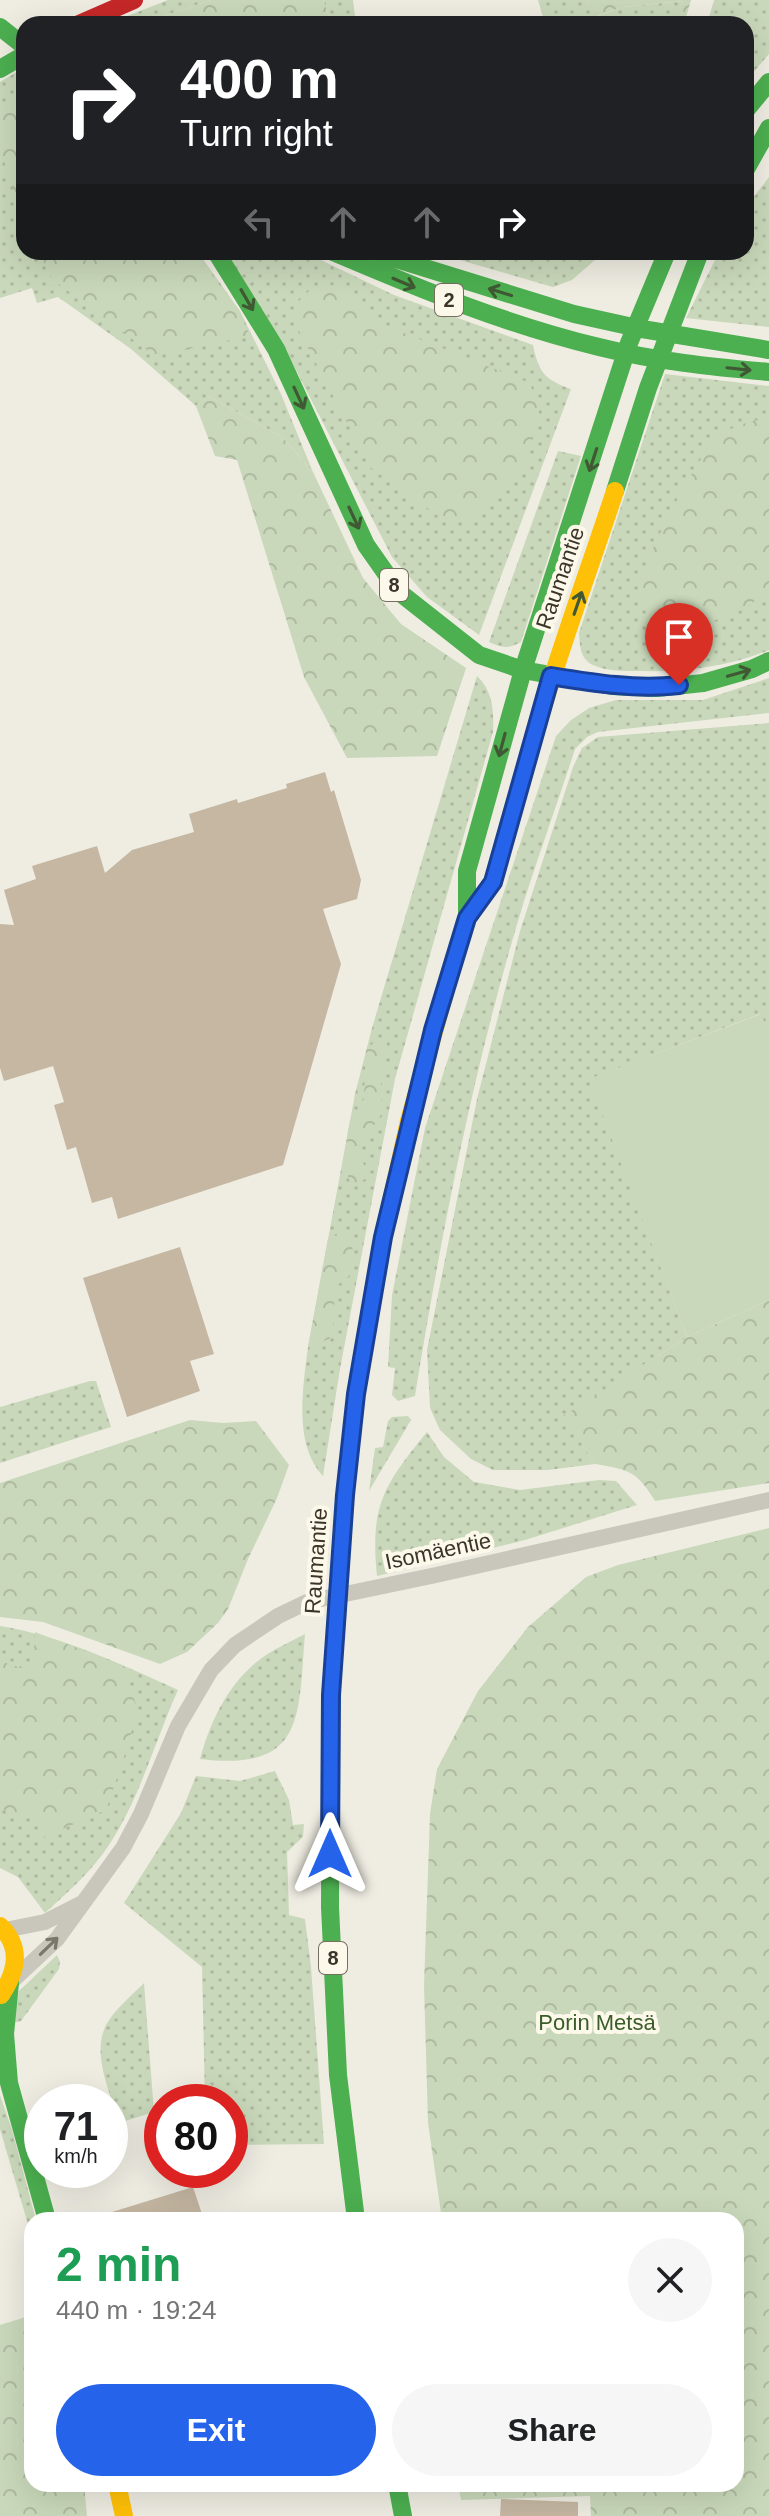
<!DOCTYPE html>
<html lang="en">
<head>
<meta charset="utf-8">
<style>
  :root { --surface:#fff; --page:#f6f6f6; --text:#202124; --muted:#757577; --accent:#2563eb }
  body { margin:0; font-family:Arial,sans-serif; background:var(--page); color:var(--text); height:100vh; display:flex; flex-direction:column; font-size:30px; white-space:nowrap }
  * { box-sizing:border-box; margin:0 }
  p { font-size:26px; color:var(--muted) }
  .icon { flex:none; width:44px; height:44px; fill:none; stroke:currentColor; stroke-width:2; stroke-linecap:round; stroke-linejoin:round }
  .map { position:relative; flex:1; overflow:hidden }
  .sheet { position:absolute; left:24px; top:2212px; width:720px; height:280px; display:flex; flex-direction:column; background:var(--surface); border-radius:24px; box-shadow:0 8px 32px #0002 }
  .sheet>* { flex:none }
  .top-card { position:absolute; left:16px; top:16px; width:738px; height:244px; border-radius:24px; box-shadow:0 8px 32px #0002; background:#202124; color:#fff; overflow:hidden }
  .speed { position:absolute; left:24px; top:2084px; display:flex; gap:16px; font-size:40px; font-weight:700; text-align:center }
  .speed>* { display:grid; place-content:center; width:104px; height:104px; border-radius:50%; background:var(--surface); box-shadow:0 8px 32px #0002; line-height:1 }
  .speed small { font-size:20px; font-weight:400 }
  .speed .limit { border:12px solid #d22; background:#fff; color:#111 }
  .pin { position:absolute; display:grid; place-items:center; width:68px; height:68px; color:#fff; margin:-82px -34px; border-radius:50% 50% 50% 0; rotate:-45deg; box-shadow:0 0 8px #0007 }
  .pin .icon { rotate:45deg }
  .me { position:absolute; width:88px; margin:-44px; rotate:0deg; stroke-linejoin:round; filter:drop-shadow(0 0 6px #0008) }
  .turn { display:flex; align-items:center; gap:28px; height:168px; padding:0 32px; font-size:36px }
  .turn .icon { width:104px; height:104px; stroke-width:2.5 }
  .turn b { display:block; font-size:56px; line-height:68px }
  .lanes { display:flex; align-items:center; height:76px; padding:0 32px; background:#0003; justify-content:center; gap:40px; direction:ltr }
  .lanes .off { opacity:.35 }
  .round { display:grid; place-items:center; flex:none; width:84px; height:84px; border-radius:42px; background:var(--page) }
  .summary { display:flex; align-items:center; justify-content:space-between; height:136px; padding:0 32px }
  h1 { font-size:48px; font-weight:700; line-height:60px; color:#1e9e55 }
  .action { display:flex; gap:16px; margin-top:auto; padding:16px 32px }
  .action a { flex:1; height:92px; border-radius:48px; background:var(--accent); color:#fff; font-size:32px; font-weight:700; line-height:92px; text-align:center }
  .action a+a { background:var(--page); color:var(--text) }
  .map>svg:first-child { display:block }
  .grass { fill:url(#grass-dots) }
  .forest { fill:url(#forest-crowns) }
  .garden { fill:#c9d8ba }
  .building { fill:#c5b7a2 }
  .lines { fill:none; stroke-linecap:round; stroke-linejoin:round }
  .street { stroke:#c9c6bb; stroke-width:16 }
  .fast { stroke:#4caf50; stroke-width:18 }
  .slow { stroke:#ffc107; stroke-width:18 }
  .jam { stroke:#c62828; stroke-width:18 }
  .oneway { stroke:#405934 }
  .oneway2 { stroke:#7b766a }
  .route-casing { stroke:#184099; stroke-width:20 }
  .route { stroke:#2563eb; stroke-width:14 }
  .labels { text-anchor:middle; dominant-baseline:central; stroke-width:8; stroke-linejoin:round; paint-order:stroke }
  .shield { fill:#fcf9ea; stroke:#756f62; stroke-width:2 }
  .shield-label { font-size:20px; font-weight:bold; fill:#3b3428 }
  .street-label { font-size:22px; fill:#3b3428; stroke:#fcf9ea }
  .park-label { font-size:22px; fill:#395c29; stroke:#fcf9ea }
</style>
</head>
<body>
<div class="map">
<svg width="769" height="2516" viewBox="0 0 769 2516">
  <defs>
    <pattern id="grass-dots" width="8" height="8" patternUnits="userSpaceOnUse" patternTransform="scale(2)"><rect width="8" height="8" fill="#c9d8ba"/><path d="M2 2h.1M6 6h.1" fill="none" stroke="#aebaa0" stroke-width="1.8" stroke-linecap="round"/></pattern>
    <pattern id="forest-crowns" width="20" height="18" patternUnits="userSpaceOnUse" patternTransform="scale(2)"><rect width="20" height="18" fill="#c9d8ba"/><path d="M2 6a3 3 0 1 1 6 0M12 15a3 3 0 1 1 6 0" fill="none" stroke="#aebaa0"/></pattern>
  </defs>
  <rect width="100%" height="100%" fill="#efede2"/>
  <!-- grass -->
  <path class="grass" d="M168,0H211L155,19L153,24H107Z
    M323,0H353L356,24H332Z
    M538,0H588L593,18L622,7L683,1L678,16L643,19L622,24H545Z
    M714,0H769V54L746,81V24H707Z
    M18,71L24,78V252H198L240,311L281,394L313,472L282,437L208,396L196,406L131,349L58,297L37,303L32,288L0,298V82Z
    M769,177V327L686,318L719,252H746V207Z
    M226,252H304L394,295L533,345C539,373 544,379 571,389L479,635L427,597L392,557L283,345Z
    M432,252H527L552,259L567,256L571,252H604L572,280L553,287Z
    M665,374L769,386V650C725,668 683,672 636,671C622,671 606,671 593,665C580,659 580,646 579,633Z
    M558,451L581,456L521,642C509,649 501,648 489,642Z
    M477,676C493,691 494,711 493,732L395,1079L340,1369L323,1476C293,1444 303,1387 308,1347L355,1094L372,1028Z
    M769,678V713L598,732L587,737L575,749C559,799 541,848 525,898C475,1060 442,1229 415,1396L398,1401L392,1395L395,1368L388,1367L392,1295L425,1128L556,736L571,720L589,708L616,700H703Z
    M769,723V1033L760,1014L590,1079L687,1337L564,1416L595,1464L548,1470H493L471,1459L440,1430L430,1408L427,1350L477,1099L520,931L573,767L582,748L598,737Z
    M90,1381H96L111,1427L0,1463V1407Z
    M408,1416L411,1420L369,1491L375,1448L383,1447L388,1421L392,1417Z
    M427,1432L444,1457L474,1482L520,1490L599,1480L616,1481L637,1505L525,1540L377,1576C370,1506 383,1486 427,1432Z
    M0,1626C62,1636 121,1664 178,1690C155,1741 140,1798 109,1845C93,1870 67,1893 45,1913L18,1877L0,1868Z
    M305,1634C298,1716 306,1772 200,1759C211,1719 230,1679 266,1655C278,1647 292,1641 305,1634Z
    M275,1771L289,1800L293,1825L304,1824L303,1837L287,1852L289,1915L305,1919L311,1967L324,2144L230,2145V2102H205L202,1967L124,1903L181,1813L196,1776L240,1781Z
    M57,1955L60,1962L59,1969L21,2021L13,2023L19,1991Z
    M144,1983L154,2112L119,2123C111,2094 91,2055 106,2025C114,2010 132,1995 144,1983Z
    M0,2095L12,2130L36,2220H32V2238L0,2129Z"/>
  <!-- forest -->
  <path class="forest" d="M211,0H323L332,24H153L155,19Z
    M588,0H691L684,24H622L643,19L677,16L683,1L622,7L592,18Z
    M24,103V220L2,155L0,109Z
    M39,252H195L239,312L250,336L155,356L52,279Z
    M337,284L379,323L530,383L540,416L527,459L474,521L448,523L371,468L295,323V305L309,291Z
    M208,396L282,437L313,472L363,578L401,624L466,668L437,756L347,758L304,677L237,460L215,456L196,406Z
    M769,419V590C730,623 707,624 657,625C647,613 640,604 640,587C639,567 700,452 717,438C732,426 750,420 769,419Z
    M379,1038L387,1043L381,1084L382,1113L358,1151L369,1176L352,1188L343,1161L350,1120L364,1099L366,1050Z
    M340,1232L353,1244L349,1276L335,1287L333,1331L329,1339L308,1347L328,1238Z
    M769,1300V1483L655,1501C636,1470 629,1470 595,1464L563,1416L687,1337Z
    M190,1420L223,1423L256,1421L289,1465L277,1498L248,1559L228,1609L218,1623L187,1652L160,1664L43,1622L0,1617V1483Z
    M769,1528V2516H591L590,2496L461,2500L458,2484H736V2220H442L428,2123L424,1985L430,1814L437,1769L478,1691L528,1627L586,1577L618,1565Z
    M35,1632L124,1666L136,1705L130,1739L106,1810L42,1838L35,1818L10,1815L0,1806V1661L33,1672Z
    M32,2315V2484H84L87,2516H0V2325Z"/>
  <!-- garden -->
  <path class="garden" d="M761,1014L769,1033V1300L687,1337L589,1079Z"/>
  <!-- building -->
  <path class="building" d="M325,772L331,792L334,790L361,880L357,899L323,909L341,964L283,1165L118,1219L112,1197L92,1203L76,1147L67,1150L54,1105L64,1102L53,1066L4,1081L0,1068V924L14,925L4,890L36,879L32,866L97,846L105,873L132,850L194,832L189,814L237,799L238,803L287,788L286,784Z
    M180,1247L214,1354L190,1361L200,1391L127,1417L83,1278Z
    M193,2187L204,2220H99V2216Z
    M501,2499L578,2502V2516H500Z"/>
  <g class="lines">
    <!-- street -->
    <path class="street" d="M5,1930L45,1922L80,1904
      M11,1982L57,1939L123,1848L141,1814L178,1726L211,1670L235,1645L278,1616L307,1602L436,1575L769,1500"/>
    <!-- fast -->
    <path class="fast" d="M0,27L24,46
      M0,69L24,55
      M746,110L769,82
      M746,169L769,128
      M216,252L276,349L366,545L399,592L479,655L523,670L612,686L656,688L703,683L752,669L769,661
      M333,252C420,289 507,325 599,347C655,361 712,367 769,372
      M383,255L574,314L642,329L769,350
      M615,491L648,388L700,252
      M449,978L467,918V871L523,670L629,343L667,252
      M10,1983L5,2034L9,2083L47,2220
      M356,2220L338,2075L330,1907L331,1695L345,1495L356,1394L381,1246
      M397,2484L403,2516"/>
    <!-- slow -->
    <path class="slow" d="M532,744C556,659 587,576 615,491
      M381,1246L409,1121L449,978
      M0,1926C22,1947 17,1971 1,1995
      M117,2484L124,2516"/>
    <!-- jam -->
    <path class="jam" d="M79,24L134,0
      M467,918L493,882L532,744"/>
  </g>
  <!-- one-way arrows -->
  <defs><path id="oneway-shaft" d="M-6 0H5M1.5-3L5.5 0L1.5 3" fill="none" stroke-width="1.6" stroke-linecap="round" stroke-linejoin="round" transform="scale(2)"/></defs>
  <g class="oneway">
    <use href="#oneway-shaft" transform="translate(404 283) rotate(23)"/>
    <use href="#oneway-shaft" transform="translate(500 292) rotate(-163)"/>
    <use href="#oneway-shaft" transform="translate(247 300) rotate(60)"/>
    <use href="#oneway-shaft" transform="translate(739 369) rotate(6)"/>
    <use href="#oneway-shaft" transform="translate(299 398) rotate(65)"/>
    <use href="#oneway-shaft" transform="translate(593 460) rotate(108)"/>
    <use href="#oneway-shaft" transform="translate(354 518) rotate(65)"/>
    <use href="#oneway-shaft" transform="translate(578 603) rotate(-71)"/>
    <use href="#oneway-shaft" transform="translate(739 673) rotate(-16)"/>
    <use href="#oneway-shaft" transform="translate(502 745) rotate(105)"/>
  </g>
  <use class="oneway2" href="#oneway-shaft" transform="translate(49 1946) rotate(-44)"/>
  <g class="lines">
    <!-- route casing -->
    <g class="route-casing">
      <path id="route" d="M330,1854L331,1695L345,1495L356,1394L383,1237L433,1030L467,918L493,882L551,676C594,683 636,690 679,685"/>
    </g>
    <!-- route -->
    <use href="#route" class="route"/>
  </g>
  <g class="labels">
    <!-- shield labels -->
    <g class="shield">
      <rect x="435" y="284" width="28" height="32" rx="6"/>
      <rect x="380" y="569" width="28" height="32" rx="6"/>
      <rect x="319" y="1942" width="28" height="32" rx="6"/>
    </g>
    <g class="shield-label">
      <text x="449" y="300">2</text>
      <text x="394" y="585">8</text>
      <text x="333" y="1958">8</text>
    </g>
    <!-- street labels -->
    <g class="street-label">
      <text transform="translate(560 578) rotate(-71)">Raumantie</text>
      <text transform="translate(438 1551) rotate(-12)">Isomäentie</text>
      <text transform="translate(316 1561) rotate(-86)">Raumantie</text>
    </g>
    <!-- park labels -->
    <g class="park-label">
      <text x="597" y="2022">Porin Metsä</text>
    </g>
  </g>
</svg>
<div class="speed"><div>71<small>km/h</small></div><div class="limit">80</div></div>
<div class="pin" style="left:679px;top:685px;background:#d93025"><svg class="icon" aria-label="arrive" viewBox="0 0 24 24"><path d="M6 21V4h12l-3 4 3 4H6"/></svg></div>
<svg class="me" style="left:330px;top:1854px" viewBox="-20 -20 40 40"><path d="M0-17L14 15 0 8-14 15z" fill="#2563eb" stroke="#fff" stroke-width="4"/></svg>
<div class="top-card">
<div class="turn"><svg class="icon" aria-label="right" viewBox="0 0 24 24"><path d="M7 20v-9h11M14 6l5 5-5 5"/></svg><div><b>400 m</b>Turn right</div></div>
<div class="lanes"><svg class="icon off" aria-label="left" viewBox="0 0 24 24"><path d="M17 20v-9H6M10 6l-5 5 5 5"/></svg><svg class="icon off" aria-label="ahead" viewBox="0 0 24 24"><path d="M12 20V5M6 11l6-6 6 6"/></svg><svg class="icon off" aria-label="ahead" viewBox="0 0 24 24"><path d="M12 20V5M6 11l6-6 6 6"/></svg><svg class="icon" aria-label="right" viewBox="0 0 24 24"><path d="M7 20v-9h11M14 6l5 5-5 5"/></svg></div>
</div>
<section class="sheet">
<div class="summary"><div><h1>2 min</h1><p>440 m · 19:24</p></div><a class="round"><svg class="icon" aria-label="close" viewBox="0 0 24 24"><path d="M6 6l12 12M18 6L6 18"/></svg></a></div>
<div class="action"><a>Exit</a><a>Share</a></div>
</section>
</div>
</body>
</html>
